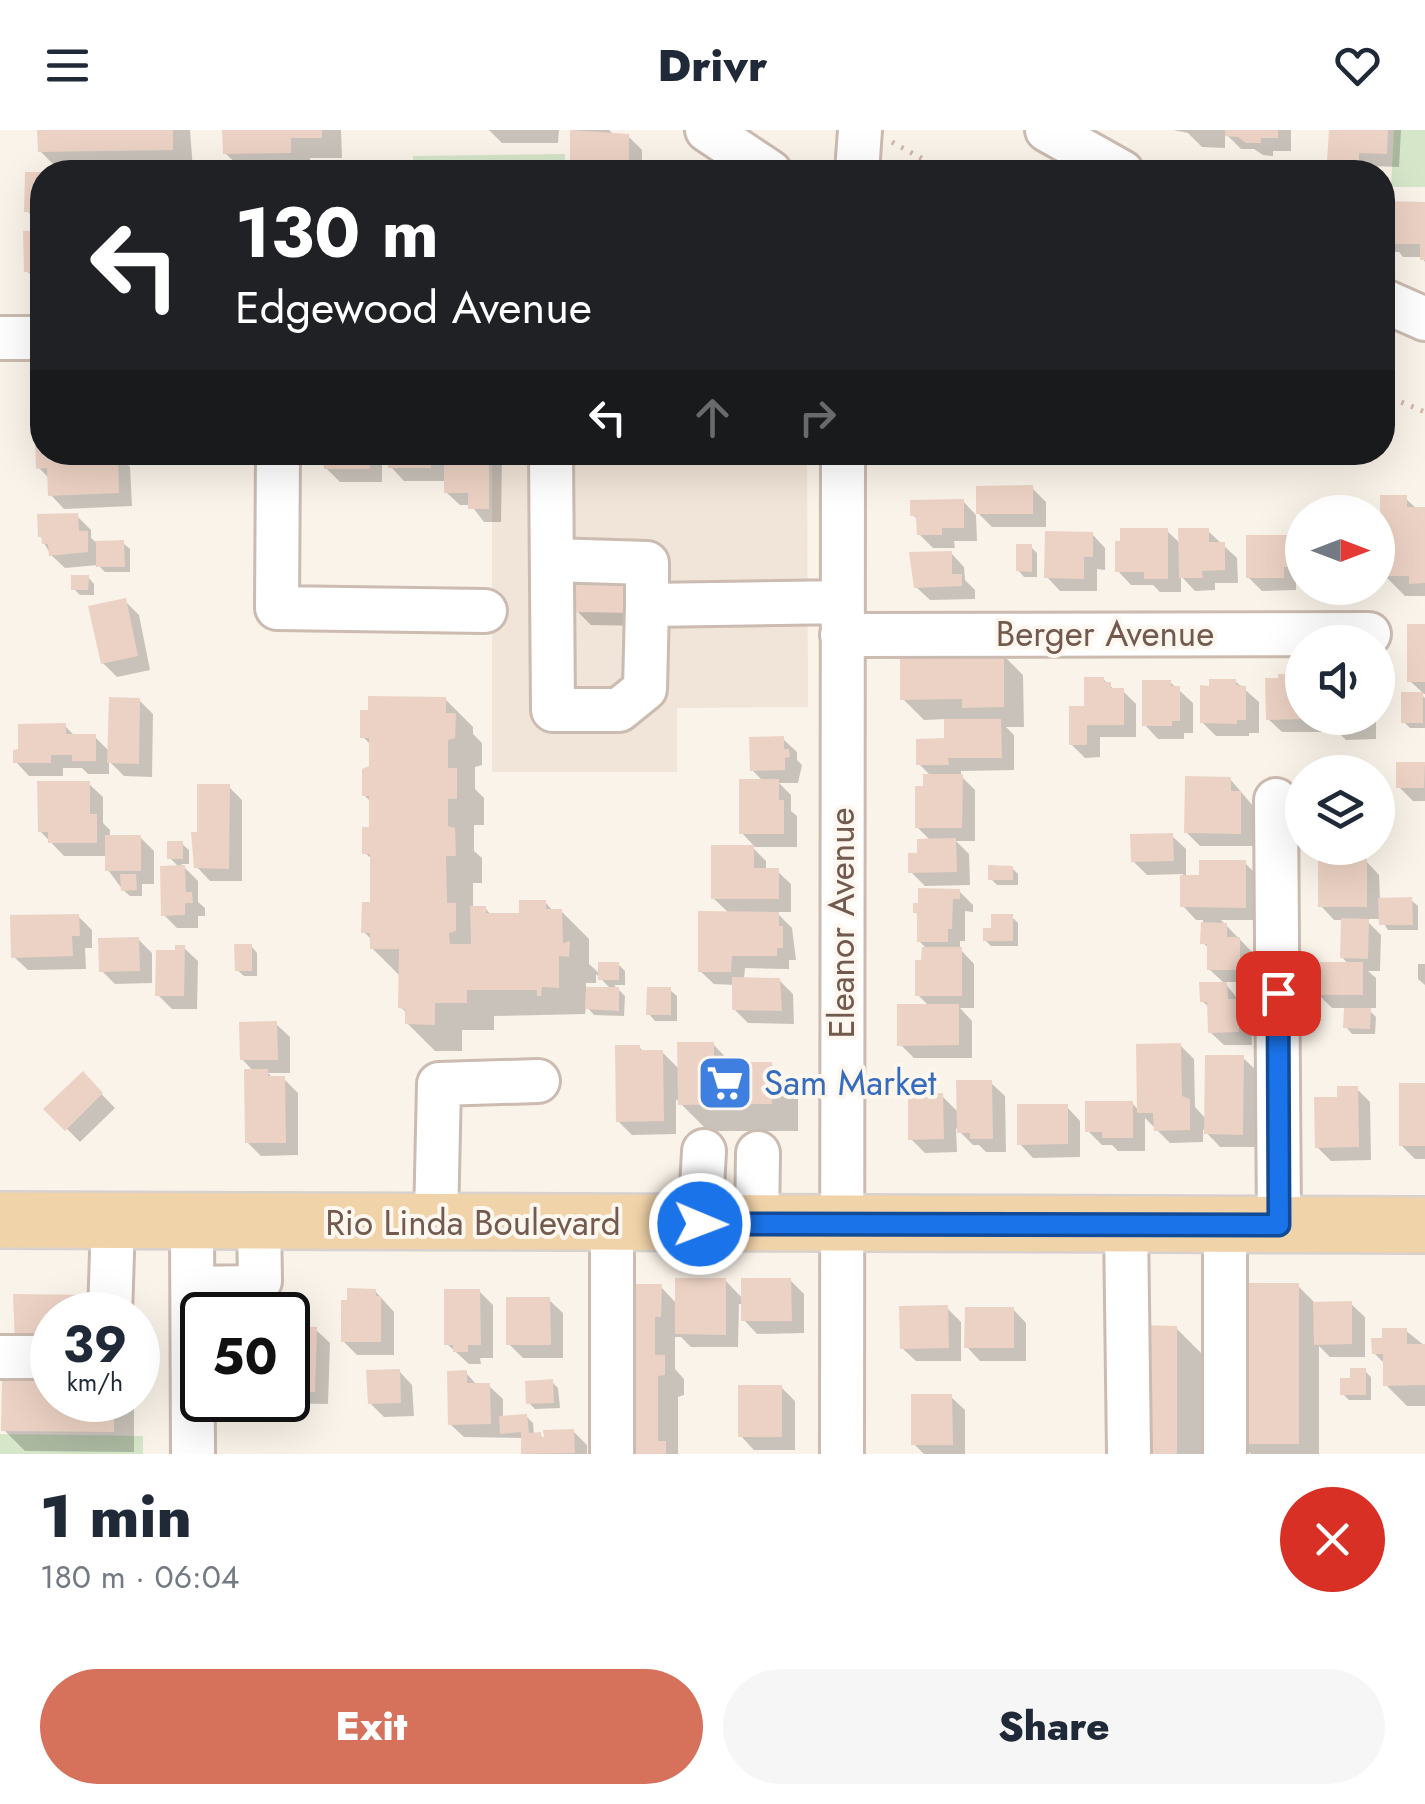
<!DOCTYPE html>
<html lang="en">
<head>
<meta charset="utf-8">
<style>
  :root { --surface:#fff; --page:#f6f6f7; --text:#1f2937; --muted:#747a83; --accent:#d6715c }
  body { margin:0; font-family:Jost,sans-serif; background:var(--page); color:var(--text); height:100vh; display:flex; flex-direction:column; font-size:38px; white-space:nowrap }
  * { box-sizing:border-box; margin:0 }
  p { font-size:32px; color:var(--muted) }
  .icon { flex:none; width:55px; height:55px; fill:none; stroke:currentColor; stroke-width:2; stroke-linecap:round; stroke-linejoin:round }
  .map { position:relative; height:1324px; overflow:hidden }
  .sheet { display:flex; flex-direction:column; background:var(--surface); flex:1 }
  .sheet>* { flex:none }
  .banner { position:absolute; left:30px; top:30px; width:1365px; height:305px; border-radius:40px; box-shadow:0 10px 40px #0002; background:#202124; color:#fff; overflow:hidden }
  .needle { width:65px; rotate:90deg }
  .controls { position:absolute; left:1285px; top:365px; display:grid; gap:20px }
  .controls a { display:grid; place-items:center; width:110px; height:110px; border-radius:50%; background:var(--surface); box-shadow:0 10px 40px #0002; font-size:50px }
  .speed { position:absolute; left:30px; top:1162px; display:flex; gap:20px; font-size:50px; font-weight:700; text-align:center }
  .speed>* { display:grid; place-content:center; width:130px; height:130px; border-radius:50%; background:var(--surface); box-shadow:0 10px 40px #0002; line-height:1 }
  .speed small { font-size:25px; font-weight:400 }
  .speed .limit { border:5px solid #111; border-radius:15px; background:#fff; color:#111 }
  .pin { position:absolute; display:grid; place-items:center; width:85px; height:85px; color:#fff; margin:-42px; border-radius:20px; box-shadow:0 5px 15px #0006 }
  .me { position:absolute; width:110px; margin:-55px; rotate:91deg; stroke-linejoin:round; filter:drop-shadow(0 0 8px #0008) }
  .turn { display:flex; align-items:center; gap:35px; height:210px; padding:0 40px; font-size:45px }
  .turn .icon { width:130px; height:130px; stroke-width:2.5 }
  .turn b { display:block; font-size:70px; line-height:85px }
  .lanes { display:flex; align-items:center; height:95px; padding:0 40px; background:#0003; justify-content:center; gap:50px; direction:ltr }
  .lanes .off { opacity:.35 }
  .round { display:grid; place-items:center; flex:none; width:105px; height:105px; border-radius:52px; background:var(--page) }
  .head { display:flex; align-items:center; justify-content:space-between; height:170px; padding:0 40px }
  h1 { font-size:60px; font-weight:800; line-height:75px }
  .cta { display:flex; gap:20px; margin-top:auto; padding:20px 40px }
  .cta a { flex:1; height:115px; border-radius:60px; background:var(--accent); color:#fff; font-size:40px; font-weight:800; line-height:115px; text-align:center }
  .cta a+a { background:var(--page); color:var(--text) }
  header { display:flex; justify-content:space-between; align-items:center; height:130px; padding:0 40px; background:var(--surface); font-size:45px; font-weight:800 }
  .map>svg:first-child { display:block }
  .residential { fill:#f1e4d8 }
  .green { fill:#d6e6c9 }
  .shadow { fill:#0003; fill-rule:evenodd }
  .building { fill:#ecd2c4 }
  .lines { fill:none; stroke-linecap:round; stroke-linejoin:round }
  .minor-casing { stroke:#cbbbb0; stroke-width:48 }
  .major-casing { stroke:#d8d1ce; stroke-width:60 }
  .path { stroke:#d1b5a7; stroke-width:5; stroke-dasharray:2.5 8; stroke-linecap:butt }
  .minor { stroke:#fff; stroke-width:42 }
  .major { stroke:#f1d3a9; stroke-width:55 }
  .route-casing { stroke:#114b97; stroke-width:25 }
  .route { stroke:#1a73e8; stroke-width:18 }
  .labels { text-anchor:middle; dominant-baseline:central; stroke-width:8; stroke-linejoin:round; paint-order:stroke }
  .street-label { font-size:35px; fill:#725a4f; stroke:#fdf7ef }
  .shop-label { font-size:35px; fill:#366cbe; stroke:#fdf7ef; text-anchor:start }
</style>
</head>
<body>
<header><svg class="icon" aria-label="menu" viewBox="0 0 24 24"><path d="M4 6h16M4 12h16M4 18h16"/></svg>Drivr<svg class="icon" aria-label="heart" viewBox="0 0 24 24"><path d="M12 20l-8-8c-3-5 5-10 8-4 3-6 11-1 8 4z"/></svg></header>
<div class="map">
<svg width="1425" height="1324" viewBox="0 0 1425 1324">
  <rect width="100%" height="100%" fill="#faf3e9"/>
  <!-- residential -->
  <path class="residential" d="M492,323H807L808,577L677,578V642H492Z"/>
  <!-- green -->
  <path class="green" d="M1394,0H1425V57H1391Z
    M565,24V42H413V26Z
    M0,1304L143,1306V1324H0Z"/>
  <!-- shadow -->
  <path class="shadow" d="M40,0H190L193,40L61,42L40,21Z
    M225,0H341L342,28H310V42H245L225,23Z
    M489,0H559L558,13H502Z
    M573,0H609L615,6H628L642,20V42H573Z
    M1173,0H1291V21H1273V26L1263,25L1254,19H1241L1225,3V18L1202,17L1188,3Z
    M1331,0H1401L1399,37L1371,36V42H1342L1330,30Z
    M27,44L42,45V95L27,81Z
    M1382,73L1425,74V132L1422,127H1403L1399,122H1390L1382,114Z
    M42,103V155H41L27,141L26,104Z
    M42,311V322L117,323L130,337L132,376L64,379L51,365L50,349L39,338L38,312Z
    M206,322H240V331H215Z
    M326,322H382V352H340L326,338Z
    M391,322H502L501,392H484L471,375H460L446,362V351H404L391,337Z
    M1032,358L1046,372V397H992L978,383Z
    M1405,368L1417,379H1425V466H1405L1384,445Z
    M963,371L976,385L977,411H954L955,418H933L919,404V391L913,385Z
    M77,386L91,400V408L97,413H123L130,419V442H105L98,435L65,438L51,425L44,413Z
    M1167,401L1181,414L1208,401L1237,428L1238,453H1215V460L1195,461L1181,446V462H1160L1153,455H1131L1118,441Z
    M1092,404L1105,418V440L1097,439V461H1060L1047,447Z
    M1300,407L1302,410V450H1296V460L1262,461L1248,447Z
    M1031,417L1037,423V447H1024L1018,440Z
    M951,423L964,437L965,450L975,460V469L930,470L916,457Z
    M88,447L94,454V465H80L74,459Z
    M577,447L648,496L591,495L577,481Z
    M1324,458H1362V461H1328Z
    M125,471L139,485L150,540L117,547L103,533Z
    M1425,497V564H1424L1410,551Z
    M1002,524L1023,545L1024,597H1006L1014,605V640L961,641V646L975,660V711H956L969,724L970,755L925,756L911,742L931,711L917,697L925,659L931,646L919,634L946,611V589L924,590L903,569Z
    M1293,546L1302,551V588H1322V602H1282L1268,589Z
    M1103,549L1116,561H1123L1136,574V607H1100V627L1085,628L1071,614Z
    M1235,551L1259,572V603H1249V606H1216L1202,592Z
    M1170,552L1193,573V603H1184V609H1158L1145,595Z
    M1422,565L1425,568V598H1410L1404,592Z
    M445,569L473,597V604L482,613V635L475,637V659L484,668V695H474V721L482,728V753H473V779L485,778L492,786H522L545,772L553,781H561L589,809V834L601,845L618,834L625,841V855H614L625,866L624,886L594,885L586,876L585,884L494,886V900H462V921H435L407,893V884L401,877V847L372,818V810L364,802L372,775L373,730L365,723L371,700V672L364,665L371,638L372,616L363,607ZM596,844L612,860L586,859V853H596Z
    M139,570L153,584L152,647L124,646L109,631V644H88L82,638H63V646H29L16,632L21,621L65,596L76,607H95L110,622Z
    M1332,588H1376V609L1346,610L1332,596Z
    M783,609L797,622V630L802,635L798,653H779L791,665V681L797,686V717H755L742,703L764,652L752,640Z
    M1399,635H1425V671H1413L1399,657Z
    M1230,649L1254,677L1253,716H1200L1186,702Z
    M89,654L103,667V693L110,700V707H140L154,721V754H142V766H130L123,760L108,740V726H64L40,701Z
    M229,657L242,670V751H210L197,737L199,705Z
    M1172,706L1186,719V748H1202L1244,732L1258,746V790H1221L1253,823V852H1224L1251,885L1252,915H1224L1210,902V878L1202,871L1225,854L1209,839L1210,819L1203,813V790H1196L1183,776V744L1147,745L1133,731Z
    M182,714L189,720V734H181L198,751V772L205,778V786H198V798H177L164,785L180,738L170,728Z
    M753,718L766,731V741H777L791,754V782H776L792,798L796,830H789V839L745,838L744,849L779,850L793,864L794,894L748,893L734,879L735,855L714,854L700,841L730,784L713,768Z
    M1366,731L1379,745L1380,770H1411L1418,776V800H1388L1381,789H1365L1381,805L1380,841H1368L1376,848V878H1367L1376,887L1375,904H1352L1346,897V878H1332L1318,864L1349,835L1342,827L1343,790H1334L1321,776Z
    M1012,738L1018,744V755H997L991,749Z
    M959,761L973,775V782L965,781V811H960V819L974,834V878H960L972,891V928H914L900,914L930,877L918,865L928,820L919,811V786L915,782Z
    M78,786L92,800V818H85L86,839L28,840L14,827Z
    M1012,787L1018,793V816H991L985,810Z
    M138,809L152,823V853L115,854L102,841Z
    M251,816L257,823V846H244L237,840Z
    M184,818L198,831L197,879H172L158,865L178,823Z
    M1418,834H1425V855L1418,849Z
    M670,860L677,866V891H655L649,884Z
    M276,894L290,907V943H268L274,949H284L298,963V1025L261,1026L247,1012L254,942L242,929Z
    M713,914L733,935L771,934L798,962V1001H708L676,969V1004L632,1005L618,991L639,917L644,922H662L680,940Z
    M1180,915L1194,929L1195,977L1207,990L1243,928L1257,941L1256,1017H1220L1203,999V1012L1170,1013L1145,988V1021H1118L1112,1015H1102L1088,1001L1132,973L1140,982Z
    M83,945L115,978L80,1012L47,979Z
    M991,953L1005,966L1006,1022H986L979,1015H973L956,998L957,1022L925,1023L911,1009L942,966L959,983Z
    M1425,956V1029H1415L1401,1015Z
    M1357,959L1370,972L1371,1030L1331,1031L1317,1017Z
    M1067,977L1080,991V1027L1033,1028L1020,1014Z
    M725,1150L743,1169L790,1150L804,1164V1203L757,1204L744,1190V1174H739L738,1217H691L681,1207H675V1239L684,1249V1265L678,1267V1324H631V1157H661L677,1174Z
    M1298,1156L1316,1174H1351L1365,1187V1227H1330L1319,1216V1324H1251L1240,1313Z
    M375,1161L394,1182V1225H357L343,1211Z
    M479,1161L493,1175V1228H480L481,1234H469L447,1214Z
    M549,1170L563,1183V1228H523L509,1214Z
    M947,1178L961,1192V1231H916L902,1218Z
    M1013,1179L1026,1193V1231H980L967,1217Z
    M1176,1198L1204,1226L1203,1324H1138Z
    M288,1199L316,1200L330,1213L328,1274L273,1273L271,1270H288Z
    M1405,1200L1425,1216V1276H1407L1386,1255L1385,1234L1374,1223L1384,1211Z
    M399,1241L412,1255L414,1286L384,1287L370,1273Z
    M1365,1241L1371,1247V1270H1349L1343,1264Z
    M466,1243L478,1256H489L503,1269V1288L526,1286L533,1293L534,1305H540L547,1311L573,1301L587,1315V1324H524L523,1308L464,1307L450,1294Z
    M4,1252H52V1270H130L134,1274V1322L25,1321L4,1300Z
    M552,1252L558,1258L560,1278L535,1279L529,1273Z
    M781,1257L795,1271V1320H754L741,1306Z
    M951,1267L965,1280V1324H924L914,1314Z"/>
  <!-- building -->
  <path class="building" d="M37,0H173V20L38,22Z
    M222,0H322V8H291V23L223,24Z
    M570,0L629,4V42H570Z
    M1225,0H1278V8H1261V13H1246L1238,7L1225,6Z
    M1329,0H1388L1387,24L1359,23V32L1327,31Z
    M25,42H42V82H24Z
    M1382,71L1425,72V130H1420V114H1387V110H1382Z
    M23,101H42V142H24Z
    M35,253H42V300H34Z
    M35,309H42V322H118L119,363L48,366L47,338L36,339Z
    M323,322H369L370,339H324Z
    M388,322H431V338H388Z
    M444,322H489V379H468V363H444Z
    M1033,355V384H976V356Z
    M1380,365H1407V377H1425V453L1409,454V446H1381Z
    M964,369V398H942V405H917L916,386H910V370Z
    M78,383L79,401H88V422L49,426L48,414H42L41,407H38L37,384Z
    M1120,398H1168V449H1144V442H1115V411H1120Z
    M1178,398H1209V412H1225V440L1202,441L1203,448H1179Z
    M1045,401L1093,402V427H1084V449L1044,448Z
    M1246,405H1301V437H1284V448H1246Z
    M124,410L125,437H96V411Z
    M1016,414H1032V442L1016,441Z
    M952,421V444H962V456L914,458L909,422Z
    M71,445H89L88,460H71Z
    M575,445L636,446L635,483L574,482Z
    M126,468L138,526L101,534L88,476Z
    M1407,494H1425V552H1407Z
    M1004,521V577L962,578V569L900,570V523Z
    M1278,544H1294V549H1302V589L1266,590L1265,548H1278Z
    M1084,547H1104V552H1111V558H1124V595H1087V615H1069V576H1084Z
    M1209,549H1236V555L1246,556V590H1237V594L1200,593V555L1209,556Z
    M1142,550H1171V556H1180V591H1172V596H1142Z
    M1401,562H1423V593H1401Z
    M368,566L446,567V583H456L455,608L448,610V638H457V669H448V696L455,698L456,726H446L447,773H456V801L449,803L450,814H471L470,776H486V783H519V770H546V779H562L563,813L570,811L569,827L559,826V858L542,857L541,866H537V860H467V873H435V895L405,894V879L398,878L399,819H370V803H361L362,772H370V724H362V697H369V666H362V639L369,636V608H360V580H368Z
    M109,567L140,568L139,634L107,633Z
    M1329,588H1364V597H1329Z
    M944,589H1001L1002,628H948L949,635H916V609L944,608Z
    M66,593V604H96V631H72V625H51V633H13V620L18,619V594Z
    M784,606V619H789L790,627L785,628V640L750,641L749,607Z
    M1396,632H1425L1424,658H1396Z
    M923,644H963L962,698H915V656H923Z
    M1185,646L1231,647V661H1241V704L1184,703Z
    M739,649H779V670H784V704H739Z
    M37,651H90V684H97V713H48V702H38Z
    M197,654H230L229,739L194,738L191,702H197Z
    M1173,703L1174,731L1131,732L1130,704Z
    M105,705H141V741H105Z
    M956,708L957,742L908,743V723H917V709Z
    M167,711H183V729H167Z
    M711,715H754V738H779V769H711Z
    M1318,729H1367V777H1318Z
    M1199,730H1246V778L1180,777V745H1199Z
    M185,735L186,762H192L193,773H185V785L161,786L160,736Z
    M988,735L1013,736V750H988Z
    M120,744H136L137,760L121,761Z
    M918,758L960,759V769H953L952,799H948V812H917V783H913V773H918Z
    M1412,767L1413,795H1379L1378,768Z
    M698,781L779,782V796H783V818H777V826H732L731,842H698Z
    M79,784L80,806H72L73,826L11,828L10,785Z
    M991,784H1013V811H983V798H991Z
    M1341,788L1369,789L1368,829L1340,828Z
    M1201,792L1227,793V807H1240V840H1207V814H1200Z
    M139,807L140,841L99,842L98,808Z
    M234,814H252V841H235Z
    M175,815H185L184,866H155L156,820H175Z
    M922,817H962V866H915V830H921Z
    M598,832H619V850H598Z
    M1320,832H1363V865H1315Z
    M732,847L780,848L782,881L732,880Z
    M1199,852H1227L1228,869H1239V902L1208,903L1207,872H1200Z
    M586,857H619V881L585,879Z
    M647,857H671V885H646Z
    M897,874H959V915L897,916Z
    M1344,878H1371L1370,899L1343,898Z
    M277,891L278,930H240L239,892Z
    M677,912H714V932H772V974L678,975Z
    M1181,913L1182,966L1190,969V1000L1154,1001L1153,983H1137L1136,914Z
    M615,915H640V920H663L664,991L616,992Z
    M1205,925H1244L1243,1005L1204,1004Z
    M244,939H268V946H285L286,1013H245Z
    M83,941L103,963L65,1001L43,979Z
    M956,950H992L993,1009H970V1003H957Z
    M1399,953H1425V1016H1399Z
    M1337,956H1358L1359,1017L1315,1018L1314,967H1337Z
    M943,963L944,1009L908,1010V964Z
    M1085,971H1133V1008H1102V1002H1085Z
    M1017,974H1068V1014L1017,1015Z
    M675,1148H726V1205L675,1204Z
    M741,1148H791L792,1191H741Z
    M1238,1153H1299V1314H1237Z
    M629,1154H662L661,1187H655V1225H665V1245L658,1246V1311H666V1324H628Z
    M347,1158L376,1159V1166H381V1212H341V1170H347Z
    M444,1159H480L481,1215H468V1222H453V1215H444Z
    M13,1164L92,1165L93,1185H52V1211L15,1213Z
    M506,1167H550L551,1215H506Z
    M1352,1171V1214L1314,1215L1313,1172Z
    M948,1175L949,1218L900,1219L899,1176Z
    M965,1177H1014V1218H964Z
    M1135,1195L1177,1196V1324H1136Z
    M288,1196L317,1197L315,1262L288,1261Z
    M1382,1198H1407V1214H1425V1255L1383,1256V1224H1372L1371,1208H1382Z
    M1350,1238H1366V1265H1340V1248H1350Z
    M400,1239L401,1273L368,1274L366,1240Z
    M467,1240V1253H490L491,1294L448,1295L447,1241Z
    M553,1249L554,1273L526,1274L525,1251Z
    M2,1250H52V1270H114V1302L1,1301Z
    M738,1255H782V1307H738Z
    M911,1264H952L953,1315H911Z
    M527,1284L529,1303L541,1302V1307H544L543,1300L574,1299L575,1323L521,1324V1302L500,1304L499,1286Z"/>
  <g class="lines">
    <!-- minor casing -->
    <g class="minor-casing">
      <path id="minor" d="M707,0L770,42
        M1047,0L1122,42
        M857,42L860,0
        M1382,170L1425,189
        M0,208H42
        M278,322L277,478L485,481
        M551,322L553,580H619L645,559L647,475L842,472
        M552,430L647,433V475
        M842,505L1369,504
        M1276,670L1279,1095
        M192,1091L193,1324
        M436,1092L439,954L538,951
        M700,1094L704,1021
        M757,1094L758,1023
        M1126,1095L1129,1324
        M1225,1095V1324
        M193,1158L254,1157L260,1151L259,1091
        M110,1185L113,1091
        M0,1227H52
        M612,1324V1094
        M842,1324L843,322"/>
    </g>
    <!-- major casing -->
    <g class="major-casing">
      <path id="major" d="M0,1090L1425,1095"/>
    </g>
    <!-- path -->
    <path class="path" d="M892,12L946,42
      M1382,264L1425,282"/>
    <!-- minor -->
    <use href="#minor" class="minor"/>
    <!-- major -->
    <use href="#major" class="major"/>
  </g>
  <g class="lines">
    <!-- route casing -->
    <g class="route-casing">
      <path id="route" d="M700,1094L1279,1095L1278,863"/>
    </g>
    <!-- route -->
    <use href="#route" class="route"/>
  </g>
  <!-- icons -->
  <defs>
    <g id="supermarket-square" transform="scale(2.875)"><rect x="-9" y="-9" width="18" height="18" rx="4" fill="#3f7fe0" stroke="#fdf7ef"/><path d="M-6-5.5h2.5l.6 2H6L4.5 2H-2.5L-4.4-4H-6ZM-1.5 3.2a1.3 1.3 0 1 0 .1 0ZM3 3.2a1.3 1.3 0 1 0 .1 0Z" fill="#fff"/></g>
  </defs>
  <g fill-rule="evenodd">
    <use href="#supermarket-square" x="725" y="953"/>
  </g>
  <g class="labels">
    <!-- street labels -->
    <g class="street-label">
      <text x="1105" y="504">Berger Avenue</text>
      <text transform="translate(842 793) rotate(-90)">Eleanor Avenue</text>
      <text x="473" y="1093">Rio Linda Boulevard</text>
    </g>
    <!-- shop labels -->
    <g class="shop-label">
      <text x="764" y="953">Sam Market</text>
    </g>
  </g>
</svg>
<div class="controls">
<a><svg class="needle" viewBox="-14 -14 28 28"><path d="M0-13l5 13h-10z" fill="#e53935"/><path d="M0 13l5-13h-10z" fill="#747a83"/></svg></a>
<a><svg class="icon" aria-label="sound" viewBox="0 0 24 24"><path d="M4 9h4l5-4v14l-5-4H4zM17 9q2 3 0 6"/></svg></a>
<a><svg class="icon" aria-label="layers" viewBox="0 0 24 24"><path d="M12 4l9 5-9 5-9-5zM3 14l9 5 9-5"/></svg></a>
</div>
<div class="speed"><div>39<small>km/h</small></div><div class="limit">50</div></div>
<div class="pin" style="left:1278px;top:863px;background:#d93025"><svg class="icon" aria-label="arrive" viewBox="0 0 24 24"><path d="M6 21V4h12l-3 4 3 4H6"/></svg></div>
<svg class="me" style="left:700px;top:1094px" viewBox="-20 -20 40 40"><circle r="17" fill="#1a73e8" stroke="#fff" stroke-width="3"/><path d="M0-11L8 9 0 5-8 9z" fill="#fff"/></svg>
<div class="banner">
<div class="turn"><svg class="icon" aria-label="left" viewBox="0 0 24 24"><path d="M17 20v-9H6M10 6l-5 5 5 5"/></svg><div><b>130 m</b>Edgewood Avenue</div></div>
<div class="lanes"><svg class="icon" aria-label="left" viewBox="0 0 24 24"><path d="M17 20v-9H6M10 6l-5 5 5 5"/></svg><svg class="icon off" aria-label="ahead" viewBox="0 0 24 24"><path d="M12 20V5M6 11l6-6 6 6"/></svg><svg class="icon off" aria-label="right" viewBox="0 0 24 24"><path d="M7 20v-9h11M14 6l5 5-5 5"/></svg></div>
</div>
</div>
<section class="sheet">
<div class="head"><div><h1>1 min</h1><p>180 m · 06:04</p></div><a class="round" style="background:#d93025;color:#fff"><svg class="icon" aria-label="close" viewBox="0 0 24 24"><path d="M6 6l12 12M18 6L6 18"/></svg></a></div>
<div class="cta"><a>Exit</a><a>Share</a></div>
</section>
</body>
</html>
